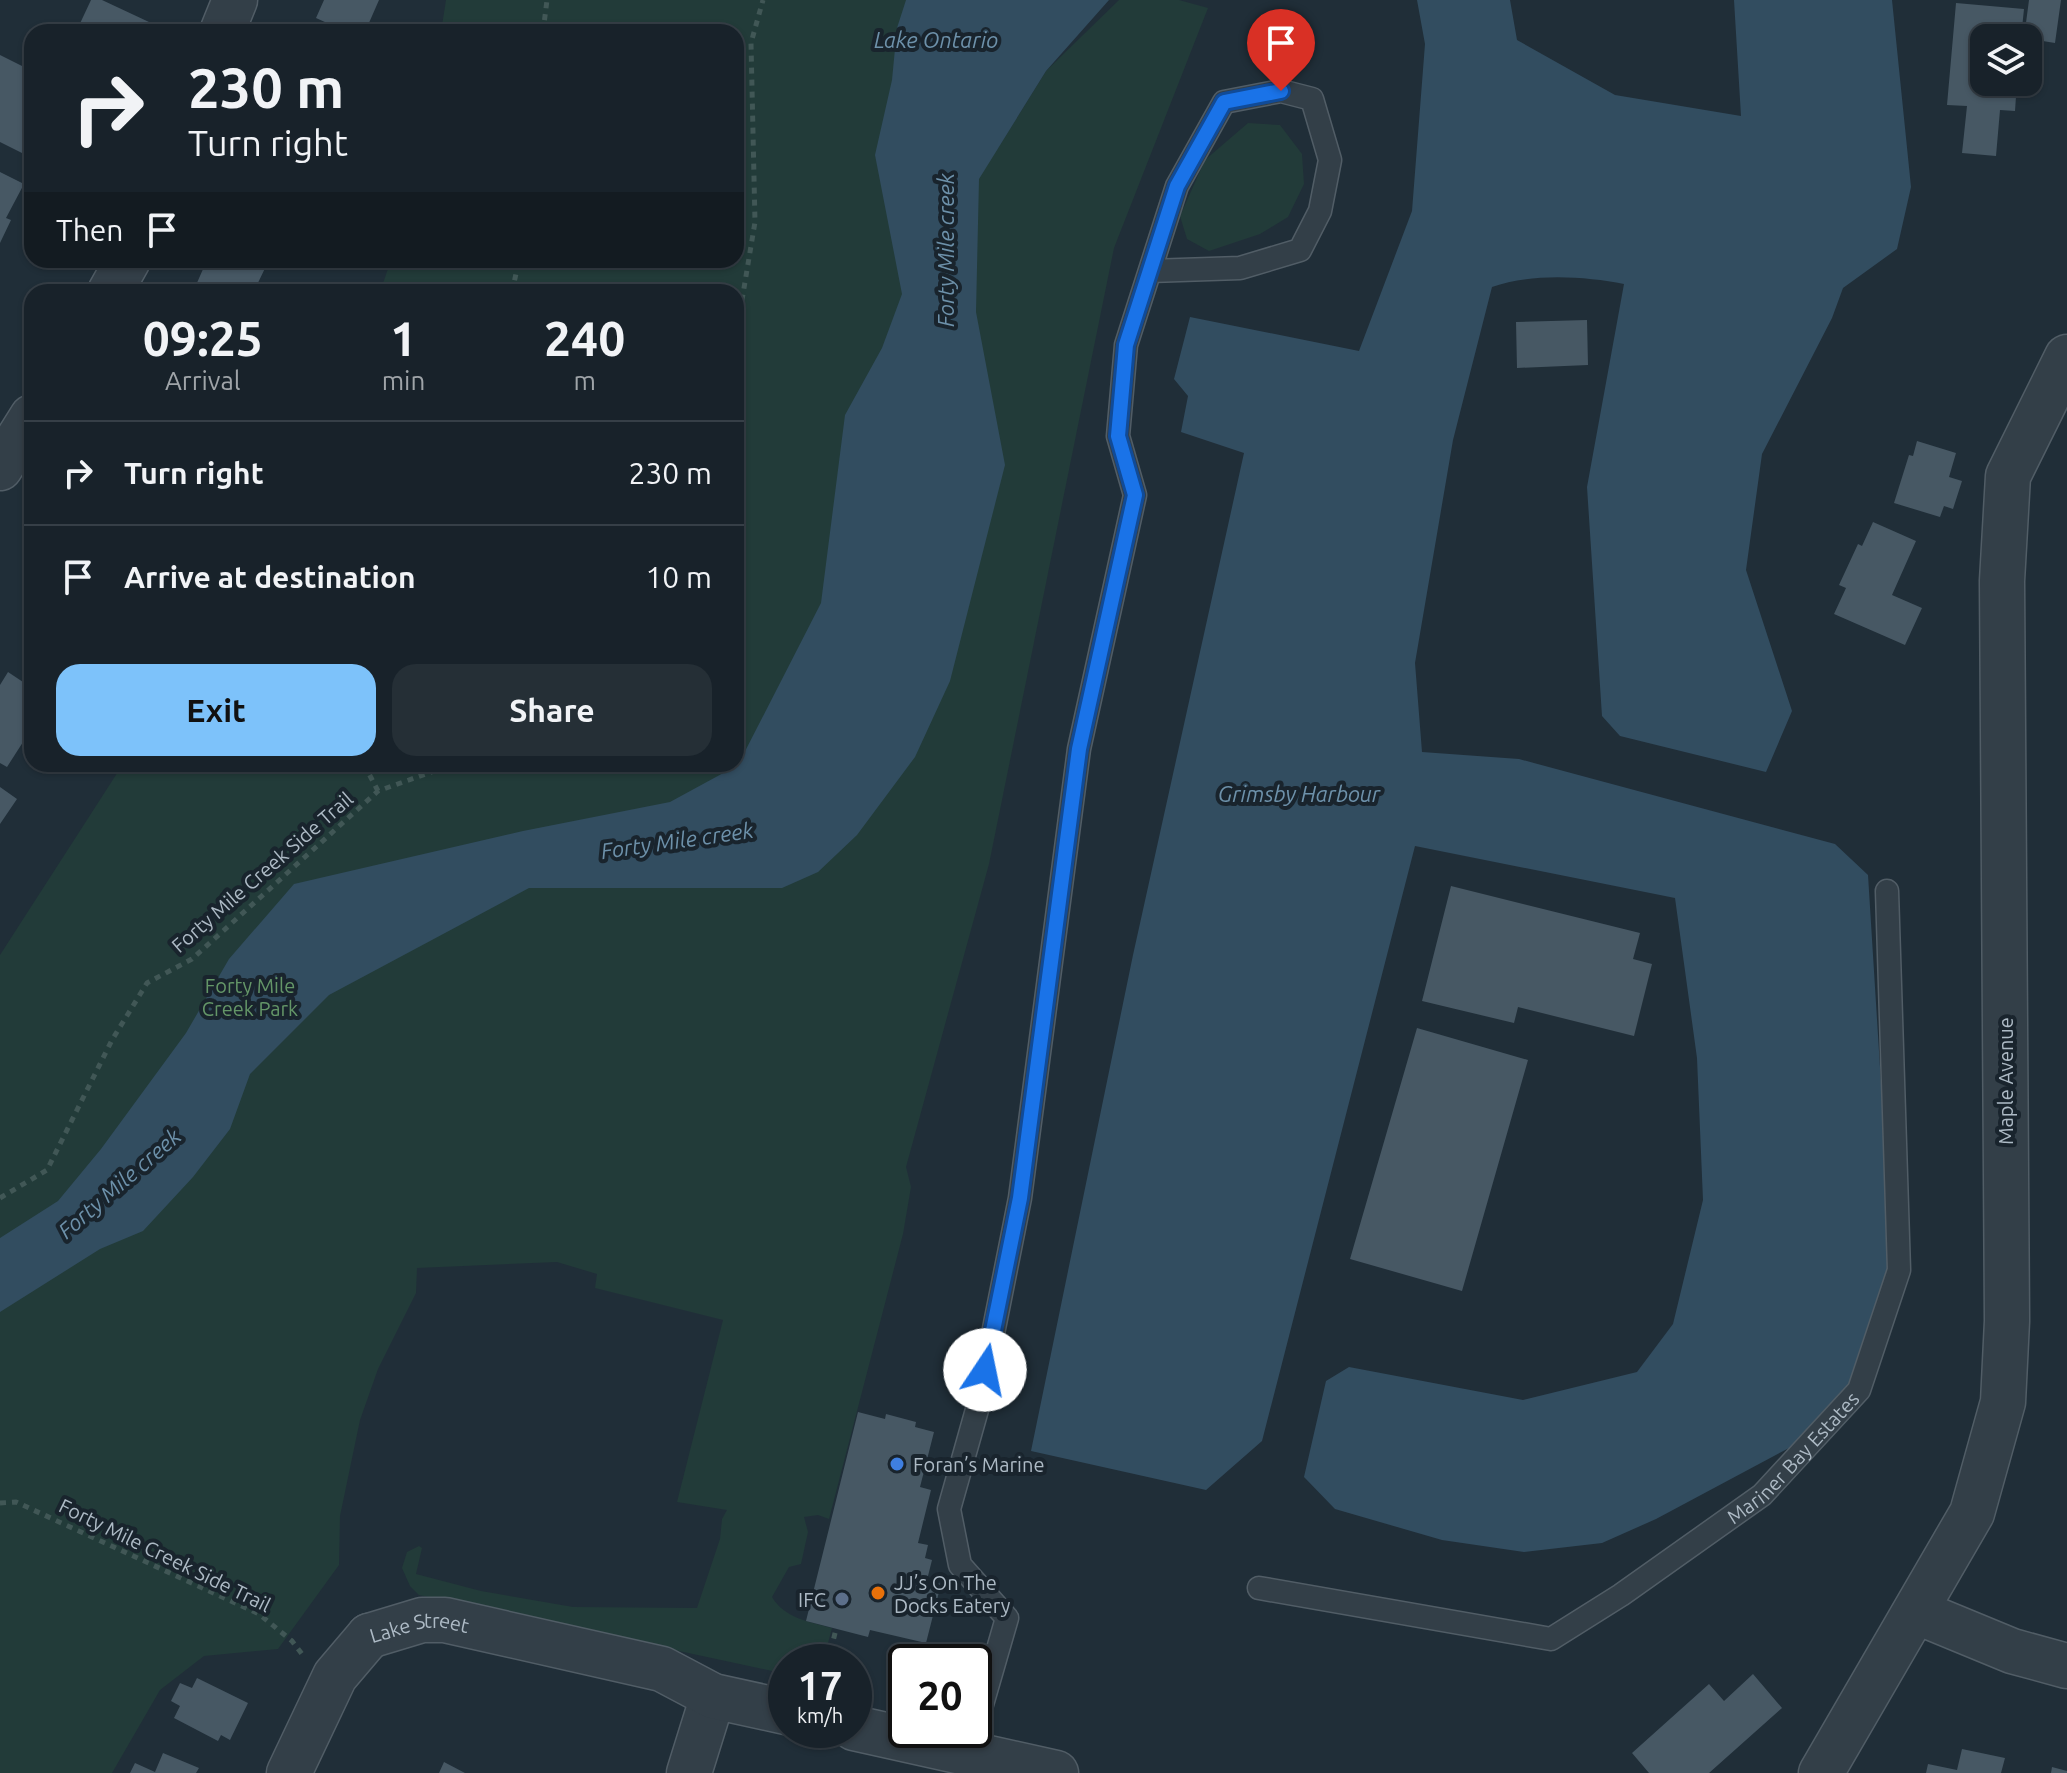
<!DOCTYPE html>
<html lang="en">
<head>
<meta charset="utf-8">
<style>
  :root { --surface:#18222a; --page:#252f36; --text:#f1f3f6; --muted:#9fa4a8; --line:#363f47; --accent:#7dc2fa }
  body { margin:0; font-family:Ubuntu,sans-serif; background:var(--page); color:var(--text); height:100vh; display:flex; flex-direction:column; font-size:30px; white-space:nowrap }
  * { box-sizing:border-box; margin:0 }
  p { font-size:26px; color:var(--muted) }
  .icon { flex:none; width:44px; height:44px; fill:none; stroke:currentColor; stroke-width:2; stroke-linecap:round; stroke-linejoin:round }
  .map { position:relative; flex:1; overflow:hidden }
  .side { position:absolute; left:24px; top:284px; width:720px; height:488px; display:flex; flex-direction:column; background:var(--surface); border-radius:24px; box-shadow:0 2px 6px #0004,0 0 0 2px var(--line) }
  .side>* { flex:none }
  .guide { position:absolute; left:24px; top:24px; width:720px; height:244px; border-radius:24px; box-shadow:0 2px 6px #0004,0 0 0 2px var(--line); background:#18222a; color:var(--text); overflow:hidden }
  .controls { position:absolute; left:1970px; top:24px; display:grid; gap:16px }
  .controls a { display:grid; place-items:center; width:72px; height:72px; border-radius:16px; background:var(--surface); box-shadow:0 2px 6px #0004,0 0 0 2px var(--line); font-size:40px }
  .speed { position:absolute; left:768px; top:1644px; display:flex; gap:16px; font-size:40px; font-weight:700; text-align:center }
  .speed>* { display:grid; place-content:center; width:104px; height:104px; border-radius:50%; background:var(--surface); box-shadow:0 2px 6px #0004,0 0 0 2px var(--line); line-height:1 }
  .speed small { font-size:20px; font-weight:400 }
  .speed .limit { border:4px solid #111; border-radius:12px; background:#fff; color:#111 }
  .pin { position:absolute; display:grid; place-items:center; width:68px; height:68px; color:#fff; margin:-82px -34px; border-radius:50% 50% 50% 0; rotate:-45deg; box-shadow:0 0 8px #0007 }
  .pin .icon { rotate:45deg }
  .me { position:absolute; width:88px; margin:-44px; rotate:11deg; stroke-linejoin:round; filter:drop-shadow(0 0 6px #0008) }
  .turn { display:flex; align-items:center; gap:28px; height:168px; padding:0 32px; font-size:36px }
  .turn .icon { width:104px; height:104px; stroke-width:2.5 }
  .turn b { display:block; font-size:56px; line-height:68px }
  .then { display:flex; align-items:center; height:76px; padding:0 32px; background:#0003; gap:16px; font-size:30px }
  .eta { display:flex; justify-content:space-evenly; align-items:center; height:136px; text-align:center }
  .eta b { font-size:48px; font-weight:700; line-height:56px }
  .primary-button { display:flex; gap:16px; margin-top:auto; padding:16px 32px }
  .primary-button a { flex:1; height:92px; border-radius:24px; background:var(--accent); color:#111; font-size:32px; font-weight:700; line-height:92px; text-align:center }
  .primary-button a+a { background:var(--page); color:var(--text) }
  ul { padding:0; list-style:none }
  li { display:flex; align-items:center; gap:24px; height:104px; padding:0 32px; border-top:2px solid var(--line) }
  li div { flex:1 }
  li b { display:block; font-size:30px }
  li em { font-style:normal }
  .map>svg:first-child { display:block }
  .green { fill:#223b39 }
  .water { fill:#324d60 }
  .building { fill:#475864 }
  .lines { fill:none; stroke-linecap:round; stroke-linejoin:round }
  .service-casing { stroke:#515d66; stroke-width:25 }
  .minor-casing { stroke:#515d66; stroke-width:47 }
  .tertiary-casing { stroke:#515d66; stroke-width:47 }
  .path { stroke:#415756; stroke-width:5; stroke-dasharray:6 6; stroke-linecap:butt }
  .service { stroke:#333f48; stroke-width:22 }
  .minor { stroke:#333f48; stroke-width:44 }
  .tertiary { stroke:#333f48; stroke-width:44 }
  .route-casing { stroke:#114b97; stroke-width:20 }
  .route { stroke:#1a73e8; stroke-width:14 }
  .shop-dot { fill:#3f7fe0; stroke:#19242d; stroke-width:3 }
  .food-dot { fill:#e8710a; stroke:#19242d; stroke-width:3 }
  .service-dot { fill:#5c6f8a; stroke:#19242d; stroke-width:3 }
  .labels { text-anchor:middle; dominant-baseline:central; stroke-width:8; stroke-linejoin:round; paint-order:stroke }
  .street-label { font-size:20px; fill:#adbac5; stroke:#19242d }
  .park-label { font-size:20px; fill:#649668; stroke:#19242d }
  .poi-label { font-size:20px; fill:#adbac5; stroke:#19242d; text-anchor:start }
  .water-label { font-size:22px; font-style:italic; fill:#6d91aa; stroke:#19242d }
</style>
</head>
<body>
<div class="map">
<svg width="2067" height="1773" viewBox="0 0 2067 1773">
  <rect width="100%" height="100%" fill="#202e38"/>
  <!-- green -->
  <path class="green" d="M446,0H914L998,148L1046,71L1119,0H1179L1208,8L1114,248L989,864L906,1167L911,1187L903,1234L829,1519L818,1515L804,1517L808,1532L801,1564L789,1567L772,1597C784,1618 810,1622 832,1628L823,1662H786V1674L419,1595L410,1586L402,1568L407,1552L419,1546L422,1548L416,1574L481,1591L573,1607L697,1608L720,1539L722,1519L727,1510L677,1502L723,1320L595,1288L597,1274L557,1262L417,1268L416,1293L378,1369L360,1420L340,1516L339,1565L278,1649L204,1656L160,1690L112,1773H0V955L123,764H736V292H380L391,260H736V32H441Z
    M1248,123L1280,125L1302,154L1304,184L1288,217L1260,234L1209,251L1187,239L1180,216L1205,160Z"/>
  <!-- water -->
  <path class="water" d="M906,0H1109L1046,71L979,179L976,312L1005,465L950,681L915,757L857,835L818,872L782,888H529L329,995L250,1074L230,1129L193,1177L143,1231L100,1249L0,1312V1238L58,1201L101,1149L186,1033L229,959L294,884L523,831L670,802L738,765L821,603L845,415L882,348L902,294L875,155L892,80L897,28Z
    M1417,0H1510L1517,40L1615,95L1741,116L1734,0H1892L1911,187L1897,249L1843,288L1832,318L1762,454L1746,570L1792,711L1766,772L1620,736L1602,716L1587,487L1624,284C1584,276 1531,273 1492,287L1453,440L1415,663L1422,752L1519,759L1835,844L1868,875L1892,1260L1874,1368L1789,1448L1656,1519L1602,1543L1524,1552L1442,1540L1335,1509L1304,1477L1326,1381L1349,1367L1523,1400L1637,1372L1673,1324L1703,1200L1697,1058L1675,898L1415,846L1262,1441L1206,1490L1031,1451L1133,955L1244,453L1181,432L1188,396L1174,379L1190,317L1359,351L1412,211L1425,44Z"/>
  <!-- building -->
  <path class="building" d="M91,0H102L149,22L145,32H76Z
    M324,0H379L365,32H347L316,18Z
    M2029,0H2061L2055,43L2024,38Z
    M1956,3L2024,9L2021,38H1984V82H2017L2015,111L2000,110L1996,156L1962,153L1967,106L1947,105Z
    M0,55L32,71V158L0,142Z
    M0,172L24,184L6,218L11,220L0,243Z
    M207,260H269L255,289L263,292H193Z
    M1587,320L1588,365L1517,368L1516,322Z
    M1917,441L1956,453L1949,477L1962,481L1953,509L1944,506L1940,517L1894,503L1909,455L1913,456Z
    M1873,522L1916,541L1892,595L1922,608L1905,645L1834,614L1846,588L1839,585L1858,544L1862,546Z
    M8,672L32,688V728L7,767L0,763V685Z
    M0,787L17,799L0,824Z
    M1451,886L1640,933L1633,959L1652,964L1634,1036L1518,1007L1514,1023L1422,1001Z
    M1417,1028L1528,1060L1462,1291L1350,1259Z
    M858,1412L885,1419L886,1414L916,1422L915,1427L934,1432L920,1487L931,1490L918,1543L928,1545L925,1558L932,1560L927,1580L941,1584L926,1643L870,1630L868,1637L806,1621Z
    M1753,1674L1782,1708L1709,1773H1649L1632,1753L1709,1684L1724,1701Z
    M197,1678L248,1703L230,1740L221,1735L218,1741L174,1718L180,1706L171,1701L180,1683L192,1688Z
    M1962,1749L2005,1758L2001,1773H1926L1928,1764L1957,1770Z
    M163,1753L199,1768L196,1773H130L135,1763L155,1772Z
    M444,1762L465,1773H439Z
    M2052,1767L2067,1771V1773H2051Z"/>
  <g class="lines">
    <!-- service casing -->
    <g class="service-casing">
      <g id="service">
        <path id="s1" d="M1259,1588L1551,1639L1621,1595L1762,1495L1859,1390L1899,1270L1887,891"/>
        <path d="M968,1753L1007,1618L960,1565L949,1509L980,1399L1020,1198L1079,749L1135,495L1118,436L1126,345L1177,186L1224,102L1281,91L1312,99L1330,160L1320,211L1300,250L1240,268L1150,271"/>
      </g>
    </g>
    <!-- minor casing -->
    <g class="minor-casing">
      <path id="minor" d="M222,32L235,0
        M110,292L128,260
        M0,468L32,417
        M1915,1611L2012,1651L2067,1666
        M689,1773L713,1696
        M1821,1773L1972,1513L2003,1402L2007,1321L2002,581L2008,476L2067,357"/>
    </g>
    <!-- tertiary casing -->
    <g class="tertiary-casing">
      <g id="tertiary">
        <path id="s2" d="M369,1636L422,1620H445L662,1669L713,1696L786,1712"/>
        <path d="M854,1728L1056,1773"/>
        <path d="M289,1773L335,1676L369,1636"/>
      </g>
    </g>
    <!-- path -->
    <path class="path" d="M543,32L547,0
      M512,292L519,260
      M736,336L755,222L751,43L763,0
      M369,764L367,770L378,791
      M0,1198L47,1170L112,1040L147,983L192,959L378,791L454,764
      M0,1503L16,1502L259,1614L292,1641L302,1654
      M828,1662L836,1629"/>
    <!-- service -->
    <use href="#service" class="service"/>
    <!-- minor -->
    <use href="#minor" class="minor"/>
    <!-- tertiary -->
    <use href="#tertiary" class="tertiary"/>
  </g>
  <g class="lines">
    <!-- route casing -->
    <g class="route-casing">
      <path id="route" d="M985,1370L1020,1198L1079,749L1135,495L1118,436L1126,345L1177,186L1224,102L1281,91"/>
    </g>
    <!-- route -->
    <use href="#route" class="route"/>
  </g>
  <!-- markers -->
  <circle class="shop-dot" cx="897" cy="1464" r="8"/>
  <circle class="food-dot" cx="878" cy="1593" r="8"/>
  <circle class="service-dot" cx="842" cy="1599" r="8"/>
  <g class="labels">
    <!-- street labels -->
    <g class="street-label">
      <text transform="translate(262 872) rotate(-41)">Forty Mile Creek Side Trail</text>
      <text transform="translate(2005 1081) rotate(-90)">Maple Avenue</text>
      <text stroke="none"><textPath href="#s1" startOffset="600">Mariner Bay Estates</textPath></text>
      <text transform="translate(165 1555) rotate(26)">Forty Mile Creek Side Trail</text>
      <text stroke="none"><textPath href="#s2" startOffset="52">Lake Street</textPath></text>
    </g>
    <!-- park labels -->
    <g class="park-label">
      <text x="250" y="985">Forty Mile<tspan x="250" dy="23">Creek Park</tspan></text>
    </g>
    <!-- poi labels -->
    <g class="poi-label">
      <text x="913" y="1464">Foran’s Marine</text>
      <text x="894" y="1582">JJ’s On The<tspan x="894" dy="23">Docks Eatery</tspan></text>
      <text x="826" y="1599" text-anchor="end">IFC</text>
    </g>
    <!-- water labels -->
    <g class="water-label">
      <text x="936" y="39">Lake Ontario</text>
      <text transform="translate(945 250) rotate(-90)">Forty Mile creek</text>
      <text x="1299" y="793">Grimsby Harbour</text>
      <text transform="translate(677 840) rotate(-8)">Forty Mile creek</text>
      <text transform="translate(119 1183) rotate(-41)">Forty Mile creek</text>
    </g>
  </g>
</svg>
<div class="controls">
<a><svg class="icon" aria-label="layers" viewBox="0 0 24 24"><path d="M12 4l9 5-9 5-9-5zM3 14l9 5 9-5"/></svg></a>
</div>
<div class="speed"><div>17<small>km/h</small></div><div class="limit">20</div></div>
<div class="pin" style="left:1281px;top:91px;background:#d93025"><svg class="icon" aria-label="arrive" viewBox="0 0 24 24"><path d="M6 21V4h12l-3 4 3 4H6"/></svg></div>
<svg class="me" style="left:985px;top:1370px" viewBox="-20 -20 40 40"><circle r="19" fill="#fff"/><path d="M0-13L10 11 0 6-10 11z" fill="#1a73e8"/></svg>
<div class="guide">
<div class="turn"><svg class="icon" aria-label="right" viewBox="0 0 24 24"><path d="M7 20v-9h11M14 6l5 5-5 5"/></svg><div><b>230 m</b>Turn right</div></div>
<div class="then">Then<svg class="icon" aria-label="arrive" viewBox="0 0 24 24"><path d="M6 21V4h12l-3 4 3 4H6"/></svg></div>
</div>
<section class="side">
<div class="eta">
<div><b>09:25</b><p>Arrival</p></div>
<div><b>1</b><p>min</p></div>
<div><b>240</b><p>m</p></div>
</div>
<ul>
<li><svg class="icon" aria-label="right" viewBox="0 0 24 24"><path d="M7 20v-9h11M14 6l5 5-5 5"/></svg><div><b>Turn right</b></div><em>230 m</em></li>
<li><svg class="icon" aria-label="arrive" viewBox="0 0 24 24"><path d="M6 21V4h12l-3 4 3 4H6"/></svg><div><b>Arrive at destination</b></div><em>10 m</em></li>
</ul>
<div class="primary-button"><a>Exit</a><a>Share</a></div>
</section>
</div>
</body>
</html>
